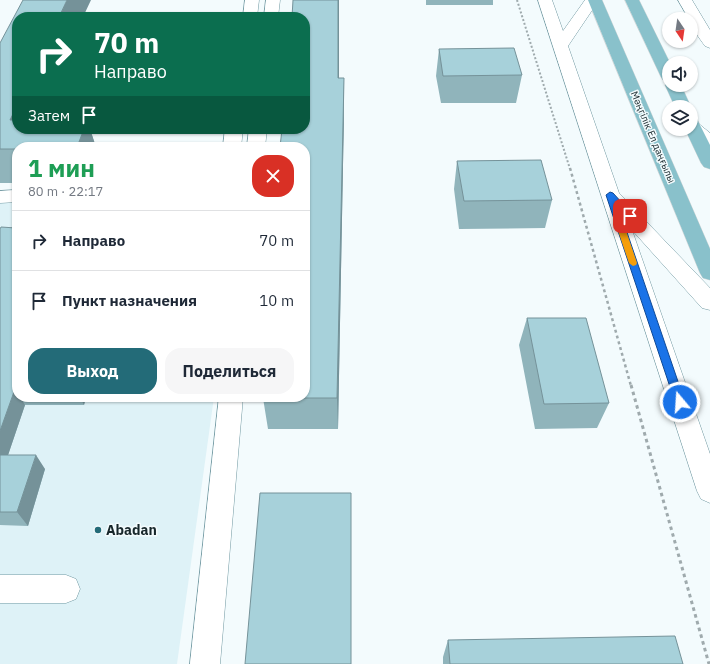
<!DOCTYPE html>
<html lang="ru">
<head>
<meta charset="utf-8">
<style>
  :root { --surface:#fff; --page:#f6f6f7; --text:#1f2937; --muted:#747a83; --line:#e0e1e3; --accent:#236b78 }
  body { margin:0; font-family:"IBM Plex Sans",sans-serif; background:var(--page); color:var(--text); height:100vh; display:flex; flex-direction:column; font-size:15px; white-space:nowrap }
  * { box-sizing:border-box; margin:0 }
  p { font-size:13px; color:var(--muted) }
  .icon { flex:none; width:22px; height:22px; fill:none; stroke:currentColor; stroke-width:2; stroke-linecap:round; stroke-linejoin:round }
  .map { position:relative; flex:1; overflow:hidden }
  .details { position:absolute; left:12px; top:142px; width:298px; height:260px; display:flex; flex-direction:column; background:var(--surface); border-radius:16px; box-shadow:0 1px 3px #0004 }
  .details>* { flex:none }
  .hud { position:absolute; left:12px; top:12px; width:298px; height:122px; border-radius:16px; box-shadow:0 1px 3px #0004; background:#0b6e4f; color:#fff; overflow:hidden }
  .needle { width:26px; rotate:167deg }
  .fabs { position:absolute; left:662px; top:12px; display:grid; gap:8px }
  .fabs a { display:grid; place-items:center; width:36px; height:36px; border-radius:50%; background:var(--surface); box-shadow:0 1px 3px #0004; font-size:20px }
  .pin { position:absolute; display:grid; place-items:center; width:34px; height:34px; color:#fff; margin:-17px; border-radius:8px; box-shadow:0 2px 6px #0006 }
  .me { position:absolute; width:44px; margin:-22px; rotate:342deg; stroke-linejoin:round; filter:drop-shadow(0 0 3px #0008) }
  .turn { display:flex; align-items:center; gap:14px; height:84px; padding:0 16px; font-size:18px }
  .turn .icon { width:52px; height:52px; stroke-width:2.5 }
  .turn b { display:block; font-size:28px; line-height:34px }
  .then { display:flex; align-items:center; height:38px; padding:0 16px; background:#0003; gap:8px; font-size:15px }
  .round { display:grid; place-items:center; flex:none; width:42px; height:42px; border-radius:16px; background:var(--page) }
  .headline { display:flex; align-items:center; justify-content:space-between; height:68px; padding:0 16px }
  h1 { font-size:24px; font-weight:700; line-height:30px; color:#1e9e55 }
  .button { display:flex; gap:8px; margin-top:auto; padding:8px 16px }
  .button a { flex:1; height:46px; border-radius:16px; background:var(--accent); color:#fff; font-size:16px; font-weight:700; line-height:46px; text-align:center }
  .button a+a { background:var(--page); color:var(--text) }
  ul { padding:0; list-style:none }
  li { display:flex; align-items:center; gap:12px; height:60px; padding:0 16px; border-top:1px solid var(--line) }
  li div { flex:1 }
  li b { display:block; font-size:15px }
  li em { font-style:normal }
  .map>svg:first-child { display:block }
  .built { fill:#def2f7 }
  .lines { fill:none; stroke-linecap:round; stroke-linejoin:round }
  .minor-casing { stroke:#7098a1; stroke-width:1 }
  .major-casing { stroke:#d5d8d9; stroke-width:1 }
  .path-far2 { stroke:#9faaad; stroke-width:2; stroke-dasharray:2 2; stroke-linecap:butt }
  .path-far1 { stroke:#9faaad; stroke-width:2.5; stroke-dasharray:3 3; stroke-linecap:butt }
  .path { stroke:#9faaad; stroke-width:3; stroke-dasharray:3.5 3.5; stroke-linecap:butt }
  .minor { fill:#fff; fill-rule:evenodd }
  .major { fill:#89c1cb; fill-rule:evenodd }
  .wall { fill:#90b4bb }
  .shaded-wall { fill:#759299 }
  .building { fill:#a7d1da; stroke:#759299 }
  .route { fill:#1a73e8; stroke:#114b97 }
  .slow { fill:#f59e0b }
  .poi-dot { fill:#236b78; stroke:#f3fbfd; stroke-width:1.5 }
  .labels { text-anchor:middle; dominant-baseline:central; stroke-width:3; stroke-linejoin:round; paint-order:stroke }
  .far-street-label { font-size:10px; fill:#17272b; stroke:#f3fbfd }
  .near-poi-label { font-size:14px; font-weight:bold; fill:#17272b; stroke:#f3fbfd; text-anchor:start }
</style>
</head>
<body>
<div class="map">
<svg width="710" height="664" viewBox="0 0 710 664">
  <rect width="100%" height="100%" fill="#f3fbfd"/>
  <!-- built -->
  <path class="built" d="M17,201V397H214L177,664H0V202Z"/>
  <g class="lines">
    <!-- minor casing -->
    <g class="minor-casing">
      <path id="minor" d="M245,0H259L257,17H243Z
        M266,0H280L278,17H264Z
        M538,0H552L563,31L585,0H599L568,46L619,193L710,288V310L702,308L632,230L710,454V503L701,499L697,491Z
        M678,0H692L710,30V48L705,46C700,39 691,28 691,19H689Z
        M691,123L699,124L710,133V146L704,145L687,132L685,129H691Z
        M225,129H243L241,147H223Z
        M249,129H267L265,147H247Z
        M17,190V202L0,203V191Z
        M219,397H243L220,664H190Z
        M0,575H66L76,579L80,589L76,599L66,603H0Z"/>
    </g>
    <!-- major casing -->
    <g class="major-casing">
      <path id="major" d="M588,0H602L710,249V280L703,278L700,273Z
        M625,0H639L670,63L669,85H681L691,107H675L665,85L668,81L663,80L661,77Z
        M691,118L697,119L710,145V169L704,167L701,163L685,129H691Z"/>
    </g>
    <!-- path-far2 -->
    <path class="path-far2" d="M517,0L570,169"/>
    <!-- path-far1 -->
    <path class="path-far1" d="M570,168L631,386"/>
    <!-- path -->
    <path class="path" d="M631,385L709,664"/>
    <!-- minor -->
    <use href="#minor" class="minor"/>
    <!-- major -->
    <use href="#major" class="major"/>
  </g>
  <!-- wall -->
  <path class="wall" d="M426,0H493V5H426Z
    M0,43L17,129H90L96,147H17V183H0Z
    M439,49L522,75L516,103H441L436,76Z
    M339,78H344V112L338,429H268L263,398L305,397Z
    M457,161L552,200L545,228L459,229L454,189Z
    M17,225V397H86L84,405H25L8,455L45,469L28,526L0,525V229L16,228Z
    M527,318L609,403L597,428L535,429L519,345Z
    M448,640L683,664H443V657Z"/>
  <!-- shaded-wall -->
  <path class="shaded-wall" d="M67,0H91L83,17H59Z
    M338,0H339V112L338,78Z
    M344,78V112L338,429L337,398Z
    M17,106V129L10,120Z
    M84,129H90L96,147H77Z
    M15,389L17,392V397H20L25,405L3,470L0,466V431Z
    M80,397H86L84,405Z
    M36,455L45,469L28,526L17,512Z"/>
  <!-- building -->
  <path class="building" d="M23,0H67L59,17H17V106L10,120H17V129H84L77,147H17V149H0V43Z
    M293,0H338V78H344L337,398H263V397H305V147H280L282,129H305V17H292Z
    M514,48L522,75L443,76L439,49Z
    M541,160L552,200L464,201L457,161Z
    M17,225V389H15L0,431V229L1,227L16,228Z
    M527,318H586L609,403L544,404Z
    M0,455H36L17,512H0Z
    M260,493H351V664H245Z
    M675,636L683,664H450L448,640Z"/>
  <!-- route -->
  <path class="route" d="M610,192L613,193L634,216L630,219L627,218L619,209L685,402L683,405H677L675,402L606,195Z"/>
  <!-- slow -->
  <path class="slow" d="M615,214H617L621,216L637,263L636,265L633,266L629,263L613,216Z"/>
  <!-- markers -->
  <circle class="poi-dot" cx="98" cy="530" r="4"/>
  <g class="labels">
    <!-- far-street labels -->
    <g class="far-street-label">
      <text transform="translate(653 137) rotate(67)">Мәңгілік Ел даңғылы</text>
    </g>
    <!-- near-poi labels -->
    <g class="near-poi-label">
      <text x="106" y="530">Abadan</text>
    </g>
  </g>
</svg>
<div class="fabs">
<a><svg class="needle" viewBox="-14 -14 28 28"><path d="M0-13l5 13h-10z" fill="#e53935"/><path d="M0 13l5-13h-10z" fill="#747a83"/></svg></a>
<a><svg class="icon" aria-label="sound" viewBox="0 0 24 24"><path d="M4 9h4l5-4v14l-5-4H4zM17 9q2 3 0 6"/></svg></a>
<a><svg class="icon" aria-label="layers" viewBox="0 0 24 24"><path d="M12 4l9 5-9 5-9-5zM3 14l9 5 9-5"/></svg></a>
</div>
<div class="pin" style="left:630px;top:216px;background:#d93025"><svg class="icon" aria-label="arrive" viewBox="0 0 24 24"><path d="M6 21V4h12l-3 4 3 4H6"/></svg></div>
<svg class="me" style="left:680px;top:402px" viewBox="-20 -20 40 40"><circle r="17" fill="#1a73e8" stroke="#fff" stroke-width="3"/><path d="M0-11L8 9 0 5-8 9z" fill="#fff"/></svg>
<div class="hud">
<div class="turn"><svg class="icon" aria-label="right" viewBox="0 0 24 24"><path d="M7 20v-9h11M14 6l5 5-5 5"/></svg><div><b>70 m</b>Направо</div></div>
<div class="then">Затем<svg class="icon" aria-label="arrive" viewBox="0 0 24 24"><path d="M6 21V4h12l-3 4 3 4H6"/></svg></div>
</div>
<section class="details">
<div class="headline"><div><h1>1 мин</h1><p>80 m · 22:17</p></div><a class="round" style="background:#d93025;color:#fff"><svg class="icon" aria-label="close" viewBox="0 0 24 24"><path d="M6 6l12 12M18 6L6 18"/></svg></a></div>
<ul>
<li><svg class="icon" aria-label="right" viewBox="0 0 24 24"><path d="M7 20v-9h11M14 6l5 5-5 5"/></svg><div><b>Направо</b></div><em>70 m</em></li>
<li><svg class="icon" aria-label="arrive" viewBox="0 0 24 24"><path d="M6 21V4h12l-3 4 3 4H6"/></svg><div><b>Пункт назначения</b></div><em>10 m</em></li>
</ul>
<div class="button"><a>Выход</a><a>Поделиться</a></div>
</section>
</div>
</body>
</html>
